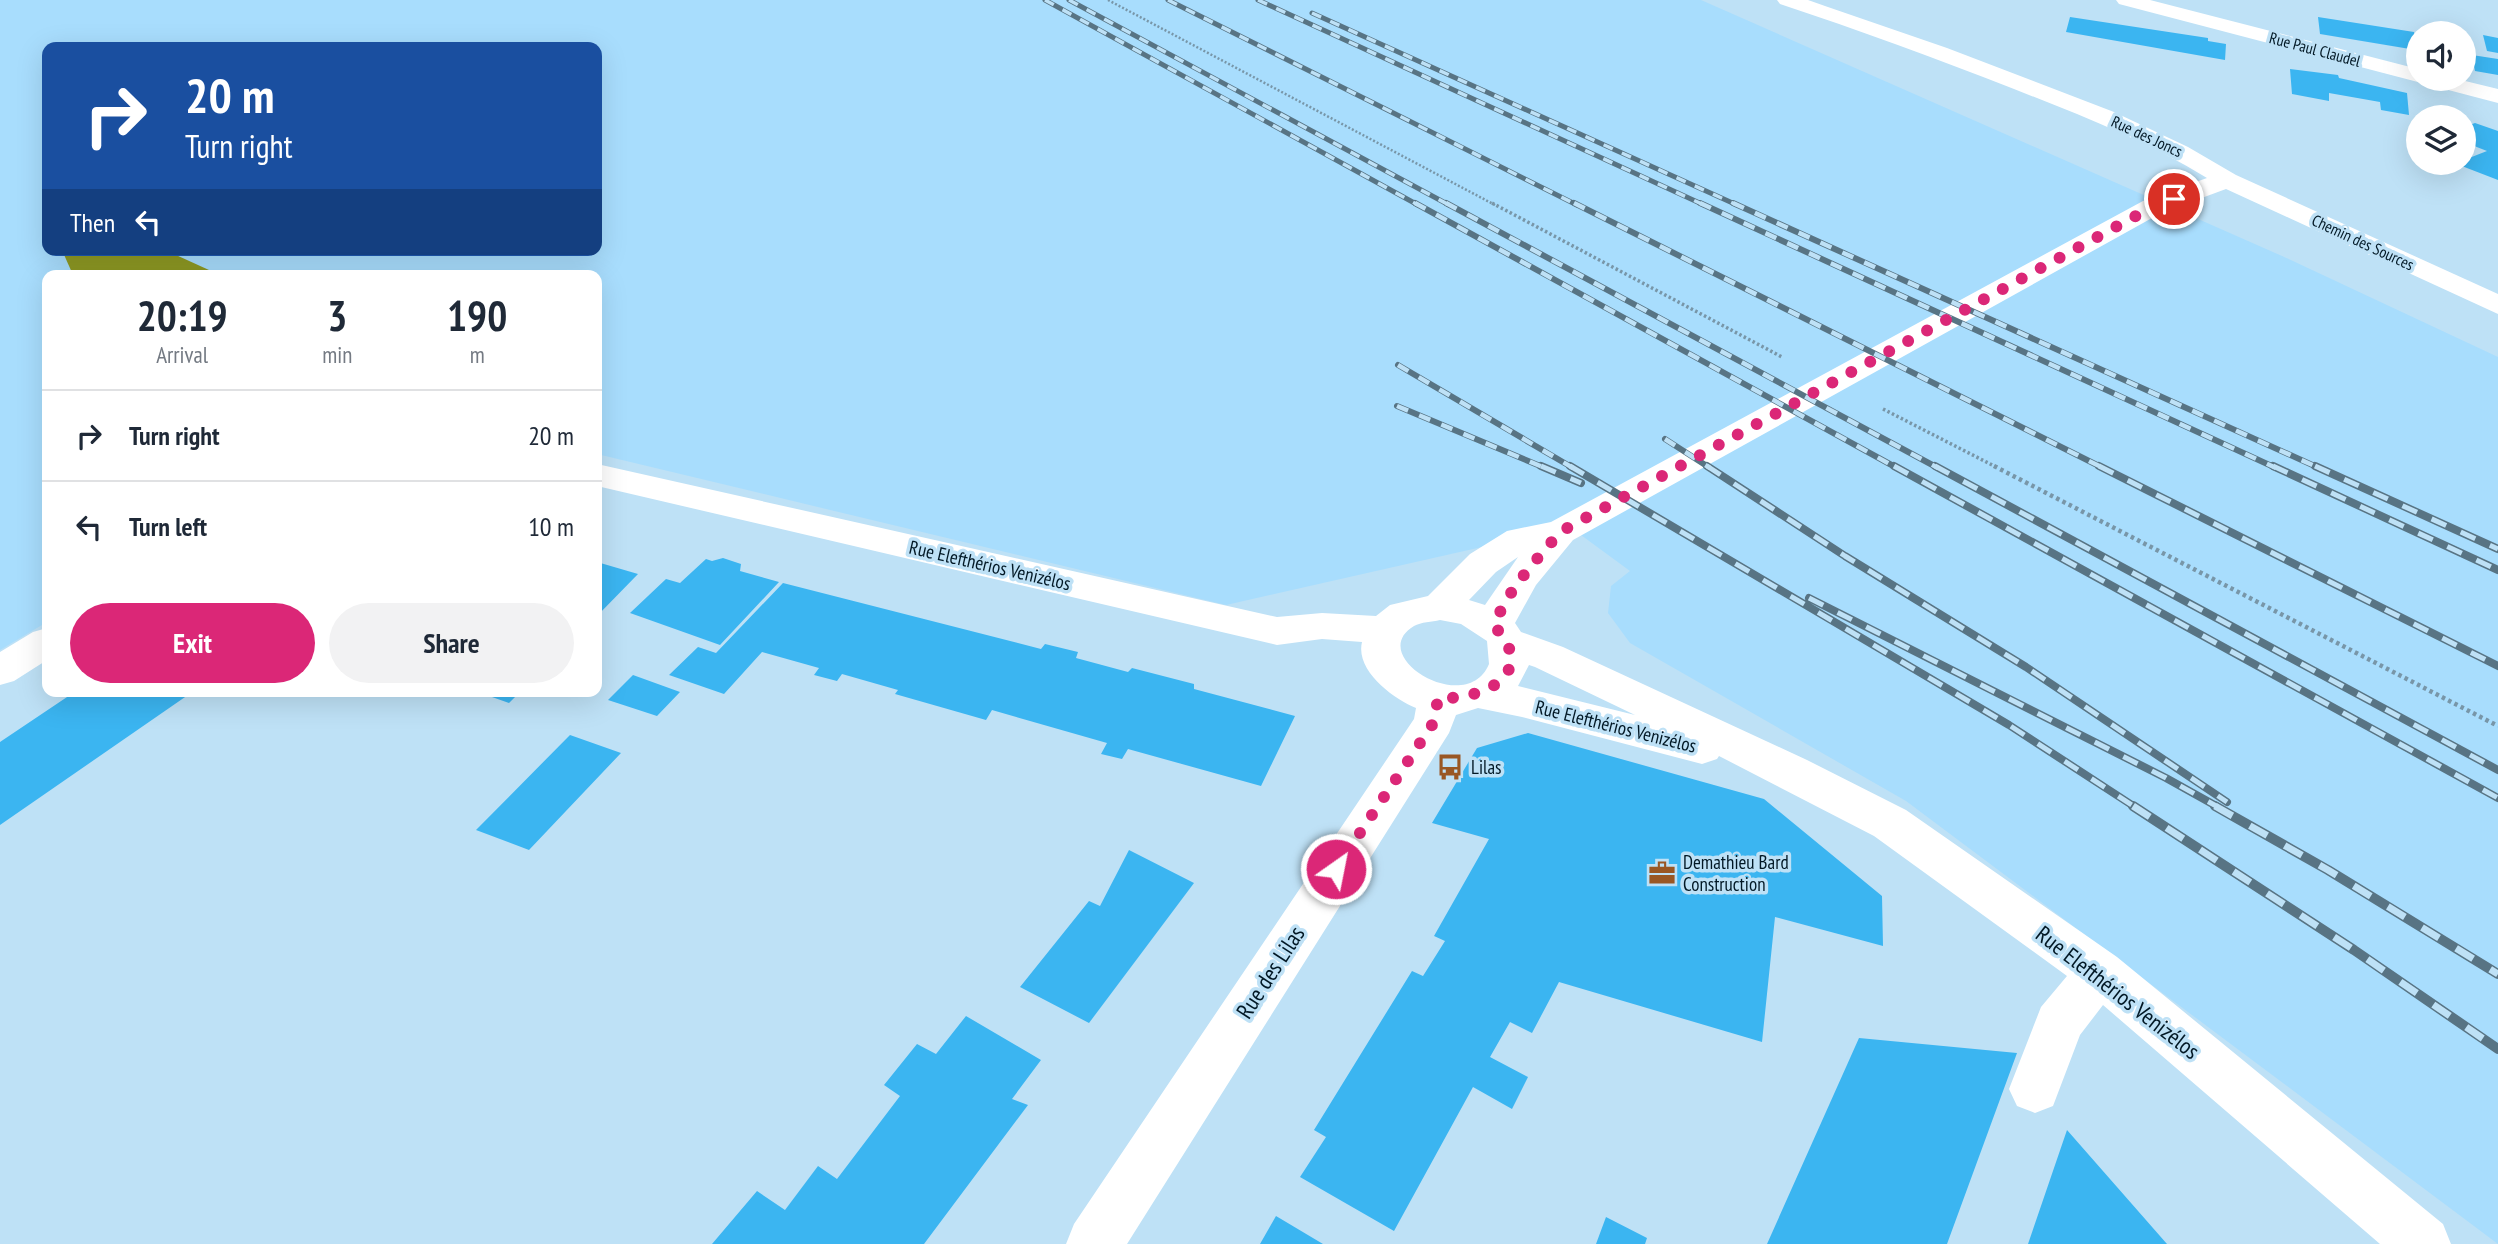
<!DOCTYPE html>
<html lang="en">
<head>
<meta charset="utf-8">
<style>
  :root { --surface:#fff; --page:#f2f2f3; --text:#1f2937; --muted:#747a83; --line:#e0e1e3; --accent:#db2777 }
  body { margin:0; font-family:"PT Sans Narrow",sans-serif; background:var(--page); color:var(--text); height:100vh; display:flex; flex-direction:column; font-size:26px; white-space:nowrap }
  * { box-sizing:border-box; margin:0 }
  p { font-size:23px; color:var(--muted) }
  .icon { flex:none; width:38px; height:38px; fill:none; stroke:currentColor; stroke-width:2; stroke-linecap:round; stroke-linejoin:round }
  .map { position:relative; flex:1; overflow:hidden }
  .drawer { position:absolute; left:42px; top:270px; width:560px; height:427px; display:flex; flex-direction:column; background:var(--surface); border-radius:14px; box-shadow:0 7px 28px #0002 }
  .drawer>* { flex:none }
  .hud { position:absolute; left:42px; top:42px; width:560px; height:214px; border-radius:14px; box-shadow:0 7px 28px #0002; background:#1a4fa0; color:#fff; overflow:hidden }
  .fabs { position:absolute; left:2406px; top:21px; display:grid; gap:14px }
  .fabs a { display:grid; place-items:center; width:70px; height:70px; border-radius:50%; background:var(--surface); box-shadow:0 7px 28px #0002; font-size:35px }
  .pin { position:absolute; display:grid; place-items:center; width:60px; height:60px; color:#fff; margin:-30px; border:4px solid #fff; border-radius:50%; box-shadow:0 2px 7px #0007 }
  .me { position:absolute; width:77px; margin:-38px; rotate:33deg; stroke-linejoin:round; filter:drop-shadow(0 0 5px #0008) }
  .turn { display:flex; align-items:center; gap:24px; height:147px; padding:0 28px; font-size:32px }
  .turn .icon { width:91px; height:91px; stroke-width:2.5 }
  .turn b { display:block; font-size:49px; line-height:60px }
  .then { display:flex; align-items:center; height:66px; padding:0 28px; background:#0003; gap:14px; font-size:26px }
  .eta { display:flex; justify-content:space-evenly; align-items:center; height:119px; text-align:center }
  .eta b { font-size:42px; font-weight:700; line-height:49px }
  .primary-button { display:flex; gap:14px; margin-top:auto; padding:14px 28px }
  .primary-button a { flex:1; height:80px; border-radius:42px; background:var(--accent); color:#fff; font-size:28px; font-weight:700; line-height:80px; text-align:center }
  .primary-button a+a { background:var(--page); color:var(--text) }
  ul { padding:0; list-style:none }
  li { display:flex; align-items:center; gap:21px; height:91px; padding:0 28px; border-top:2px solid var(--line) }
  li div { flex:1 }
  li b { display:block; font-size:26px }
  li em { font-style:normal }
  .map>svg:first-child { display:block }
  .built { fill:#a8ddfd; fill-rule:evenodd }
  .water { fill:#8e9923 }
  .building { fill:#3bb5f1 }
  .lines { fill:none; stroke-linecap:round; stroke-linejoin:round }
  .path-far2 { stroke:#7896a8; stroke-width:2.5; stroke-dasharray:2 2; stroke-linecap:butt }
  .path-far1 { stroke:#7896a8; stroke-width:3.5; stroke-dasharray:2.5 2.5; stroke-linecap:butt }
  .path { stroke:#7896a8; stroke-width:4.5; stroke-dasharray:3.5 3.5; stroke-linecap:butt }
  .minor { fill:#fff; fill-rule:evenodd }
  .rail-far3-casing { stroke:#587484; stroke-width:5 }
  .rail-far2-casing { stroke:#587484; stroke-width:6 }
  .rail-far1-casing { stroke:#587484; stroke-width:8 }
  .rail-casing { stroke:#587484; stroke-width:10 }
  .rail-far3 { stroke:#bee1f6; stroke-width:3.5; stroke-dasharray:10; stroke-linecap:butt }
  .rail-far2 { stroke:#bee1f6; stroke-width:4.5; stroke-dasharray:12; stroke-linecap:butt }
  .rail-far1 { stroke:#bee1f6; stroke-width:5; stroke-dasharray:16; stroke-linecap:butt }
  .rail { stroke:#bee1f6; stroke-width:7; stroke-dasharray:20; stroke-linecap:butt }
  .route { stroke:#db2777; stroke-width:12; stroke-dasharray:0 21.6 }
  .labels { text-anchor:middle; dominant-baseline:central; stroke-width:7; stroke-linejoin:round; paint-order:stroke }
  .far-street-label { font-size:16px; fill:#021825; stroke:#bee1f6 }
  .street-label { font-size:19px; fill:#021825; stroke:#bee1f6 }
  .poi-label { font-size:19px; fill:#021825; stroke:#bee1f6; text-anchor:start }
  .near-street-label { font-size:23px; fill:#021825; stroke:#bee1f6 }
</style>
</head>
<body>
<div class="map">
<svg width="2498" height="1244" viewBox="0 0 2498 1244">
  <rect width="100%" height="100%" fill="#bee1f6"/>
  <!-- built -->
  <path class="built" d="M0,0H1701L2282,256L2498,357V1244L1906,801L1630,643L1608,613L1611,586L1630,571L1570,527L1226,605L597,454V275H47V622L0,650ZM47,47H597V250H47Z"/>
  <!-- water -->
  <path class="water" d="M62,250H165L220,275H73Z"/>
  <!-- building -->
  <path class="building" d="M2070,17L2208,38V41L2226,44L2225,60L2066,32Z
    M2318,17L2414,32L2416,50L2320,34Z
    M2483,35L2498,38V53L2487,51Z
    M2472,55L2498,59V75L2475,71Z
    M2290,69L2338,75L2339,78L2407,93L2409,115L2381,110L2380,102L2329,93V101L2292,94Z
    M2475,123L2498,131V180L2454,163H2464V160L2487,151L2464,142V127Z
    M723,558L741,564L740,571L779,582L720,645L630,613L666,579L680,583L706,559L712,561Z
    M597,562L638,574L597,616Z
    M783,583L1041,649L1045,644L1078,652L1076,658L1128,672L1132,668L1194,684V689L1295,716L1261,786L1128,749L1122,759L1101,754L1107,743L992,710L986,720L895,694L898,690L842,674L837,681L814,675L819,668L762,652L724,694L669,675L698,647L716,653Z
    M633,675L680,692L657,716L608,700Z
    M76,691H182L188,695L0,825V742Z
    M475,691H521L509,703Z
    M1528,733L1764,799L1882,896L1883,946L1775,917L1762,1042L1559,982L1532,1033L1510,1022L1490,1057L1528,1077L1512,1109L1473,1087L1394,1231L1300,1177L1326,1137L1314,1130L1412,971L1423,976L1445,941L1434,936L1489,839L1432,823L1477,748Z
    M570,735L621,753L529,850L476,830Z
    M1129,850L1194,883L1089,1023L1020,987L1089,901L1100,906Z
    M966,1016L1041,1060L1012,1099L1028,1105L924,1244H712L757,1191L785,1210L818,1166L837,1179L900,1096L884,1085L917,1044L936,1054Z
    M1859,1038L2017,1053L1947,1244H1767Z
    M2067,1130L2167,1244H2028Z
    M1276,1216L1323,1244H1260Z
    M1606,1217L1647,1238L1645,1244H1596Z"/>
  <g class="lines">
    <!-- path-far2 -->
    <path class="path-far2" d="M1108,0L1495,205"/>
    <!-- path-far1 -->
    <path class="path-far1" d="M1492,203L1782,357
      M1883,409L1998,468"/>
    <!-- path -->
    <path class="path" d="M1994,466L2498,726"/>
    <!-- minor -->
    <path class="minor" d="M1777,0H1808L1825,6L1947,48L2114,112L2188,147L2236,175L2498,294V314L2226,189L2161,213L1573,540L1536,585L1515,623L1521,632L1563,647L1807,760L1906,810L2117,957L2443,1224L2451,1244H2380L2103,1005L2080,1035L2053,1106L2035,1113L2017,1106L2009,1089L2041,1007L2067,976L1874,836L1719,756L1717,759L1702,764L1522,717L1478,708L1456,715L1449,733L1127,1244H1066L1074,1224L1414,719L1416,708C1394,699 1355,671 1362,642L1322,639L1277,645L597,486V464L1277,617L1322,613L1376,616L1390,605L1428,596L1470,554L1507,531L1551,522L2143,201L2207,178C2147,141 2080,115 2014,89C1937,59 1859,30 1780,4ZM1518,557L1485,605L1469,600L1496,572ZM1440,620L1461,624L1487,641L1489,664C1467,718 1364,656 1414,626C1421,622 1432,622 1440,620ZM1529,665L1535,667L1635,715L1518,686Z
      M2116,0H2150L2418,69V79H2457L2498,89V103L2119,4Z
      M47,628V660L14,681L0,685V652L33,632Z"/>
    <!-- rail-far3 casing -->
    <g class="rail-far3-casing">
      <path id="rail-far3" d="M1045,0L1418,205
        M1069,0L1449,205
        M1168,0L1577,205
        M1258,0L1704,205
        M1312,13L1737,205"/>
    </g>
    <!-- rail-far2 casing -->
    <g class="rail-far2-casing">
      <path id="rail-far2" d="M1415,203L1897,468
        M1446,203L1938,468
        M1574,203L2103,468
        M1700,203L2276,468
        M1733,203L2319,468
        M1398,365L1573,468
        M1397,406L1545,468
        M1665,439L1710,468"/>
    </g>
    <!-- rail-far1 casing -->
    <g class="rail-far1-casing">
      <path id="rail-far1" d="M1541,466L1581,483
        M1570,466L2009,725L2135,807
        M1707,466L1845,556L2026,667L2227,802
        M1894,466L2498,798
        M1935,466L2498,770
        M2099,466L2498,666
        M2273,466L2498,570
        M2315,466L2498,549
        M1809,598L2166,778L2218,807"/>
    </g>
    <!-- rail casing -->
    <g class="rail-casing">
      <path id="rail" d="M2133,806L2354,950L2498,1049
        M2215,806L2328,870L2498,974"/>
    </g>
    <!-- rail-far3 -->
    <use href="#rail-far3" class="rail-far3"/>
    <!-- rail-far2 -->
    <use href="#rail-far2" class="rail-far2"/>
    <!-- rail-far1 -->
    <use href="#rail-far1" class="rail-far1"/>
    <!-- rail -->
    <use href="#rail" class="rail"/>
  </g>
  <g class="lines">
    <!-- route -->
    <path class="route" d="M1336,869L1434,722L1438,698C1483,700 1540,674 1494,626C1508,589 1535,562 1560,532L2152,207L2174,199"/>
  </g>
  <!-- icons -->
  <defs>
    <g id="bus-bare" transform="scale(2.1)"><path d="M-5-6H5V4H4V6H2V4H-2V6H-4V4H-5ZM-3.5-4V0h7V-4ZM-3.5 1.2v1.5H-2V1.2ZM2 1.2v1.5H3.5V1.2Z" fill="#995724" stroke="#bee1f6" stroke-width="2.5" paint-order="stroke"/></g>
    <g id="office-bare" transform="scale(2.1)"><path d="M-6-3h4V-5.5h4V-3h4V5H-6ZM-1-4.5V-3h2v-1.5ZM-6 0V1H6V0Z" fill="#995724" stroke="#bee1f6" stroke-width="2.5" paint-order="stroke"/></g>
  </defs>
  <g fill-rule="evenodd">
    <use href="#bus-bare" x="1450" y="767"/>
    <use href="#office-bare" x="1662" y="873"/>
  </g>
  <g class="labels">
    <!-- far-street labels -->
    <g class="far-street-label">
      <text transform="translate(2315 49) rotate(15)">Rue Paul Claudel</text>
      <text transform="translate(2147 136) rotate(25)">Rue des Joncs</text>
      <text transform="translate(2363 242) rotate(25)">Chemin des Sources</text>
    </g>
    <!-- street labels -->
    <g class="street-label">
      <text transform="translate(990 565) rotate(13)">Rue Elefthérios Venizélos</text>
      <text transform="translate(1616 726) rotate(14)">Rue Elefthérios Venizélos</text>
    </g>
    <!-- poi labels -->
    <g class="poi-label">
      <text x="1471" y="767">Lilas</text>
      <text x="1683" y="862">Demathieu Bard<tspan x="1683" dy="22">Construction</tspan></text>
    </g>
    <!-- near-street labels -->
    <g class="near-street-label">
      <text transform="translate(1270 972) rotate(-57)">Rue des Lilas</text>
      <text transform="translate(2118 992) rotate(38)">Rue Elefthérios Venizélos</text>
    </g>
  </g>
</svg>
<div class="fabs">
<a><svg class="icon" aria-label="sound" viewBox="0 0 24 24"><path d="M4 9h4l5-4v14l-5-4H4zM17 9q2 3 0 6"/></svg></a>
<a><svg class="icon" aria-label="layers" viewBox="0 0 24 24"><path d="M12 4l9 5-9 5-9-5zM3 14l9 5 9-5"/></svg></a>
</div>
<div class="pin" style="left:2174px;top:199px;background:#d93025"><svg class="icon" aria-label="arrive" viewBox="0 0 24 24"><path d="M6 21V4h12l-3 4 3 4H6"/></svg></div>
<svg class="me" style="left:1336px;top:869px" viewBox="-20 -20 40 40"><circle r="17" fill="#db2777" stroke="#fff" stroke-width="3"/><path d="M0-11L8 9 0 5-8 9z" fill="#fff"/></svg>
<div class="hud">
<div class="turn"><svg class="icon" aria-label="right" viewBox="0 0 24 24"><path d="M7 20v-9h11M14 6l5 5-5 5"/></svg><div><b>20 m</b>Turn right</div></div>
<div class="then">Then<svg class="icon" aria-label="left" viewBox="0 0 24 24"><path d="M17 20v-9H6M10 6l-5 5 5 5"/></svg></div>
</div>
<section class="drawer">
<div class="eta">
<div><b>20:19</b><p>Arrival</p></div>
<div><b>3</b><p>min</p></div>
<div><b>190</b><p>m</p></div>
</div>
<ul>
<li><svg class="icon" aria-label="right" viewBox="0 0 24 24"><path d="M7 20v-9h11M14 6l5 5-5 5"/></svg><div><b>Turn right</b></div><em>20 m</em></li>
<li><svg class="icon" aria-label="left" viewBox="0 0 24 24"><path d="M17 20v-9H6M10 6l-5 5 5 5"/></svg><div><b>Turn left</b></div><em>10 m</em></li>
</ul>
<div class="primary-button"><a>Exit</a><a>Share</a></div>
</section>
</div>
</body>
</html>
